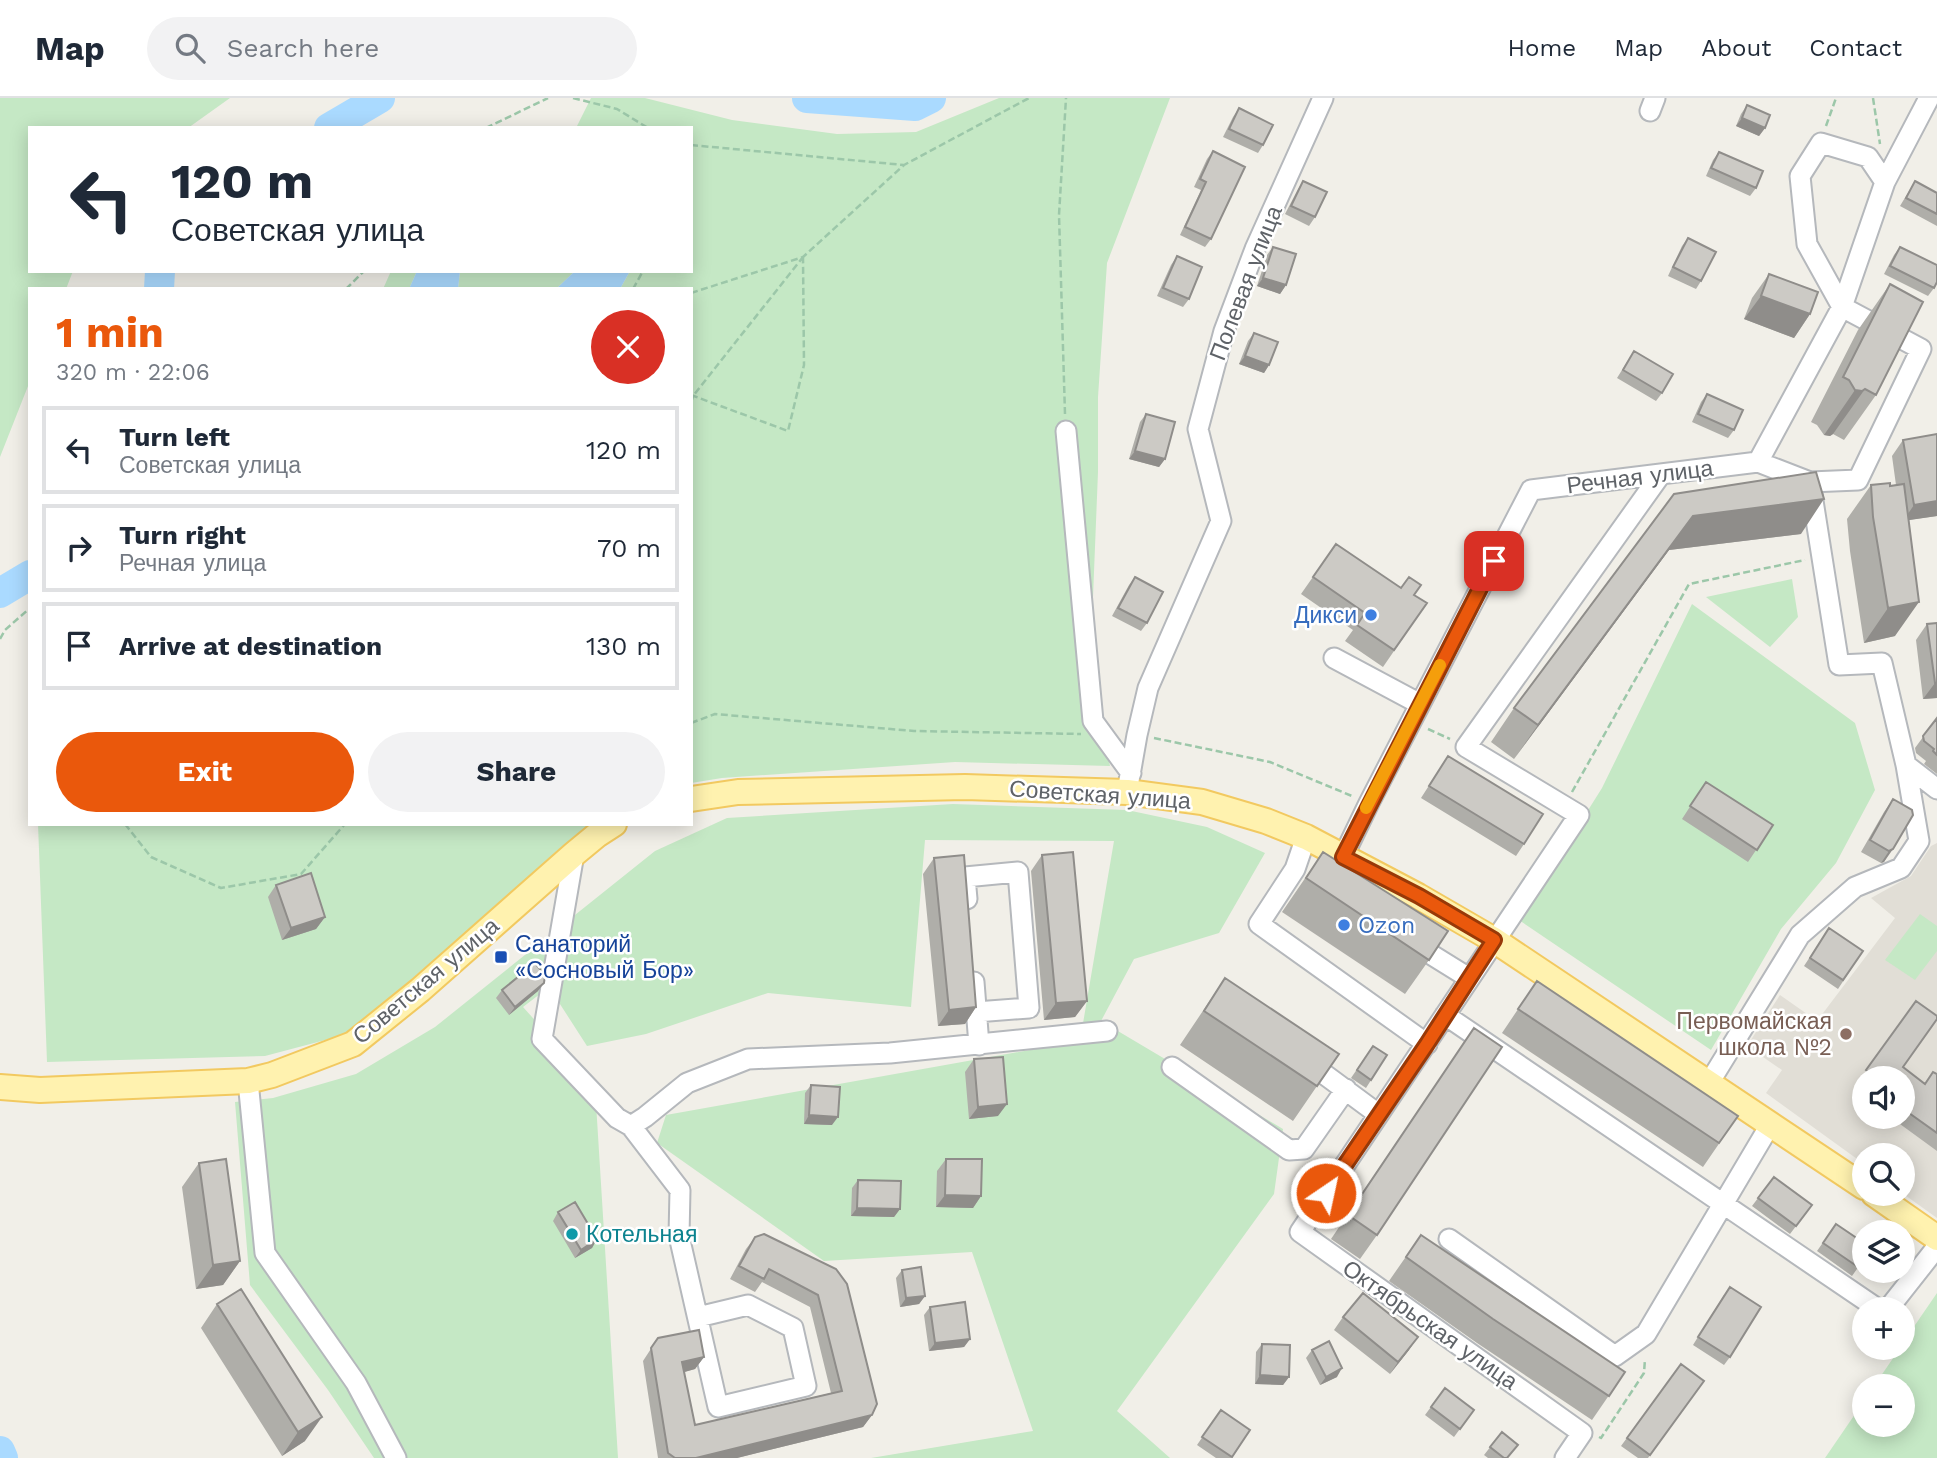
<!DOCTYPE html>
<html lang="en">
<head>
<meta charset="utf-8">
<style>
  :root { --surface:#fff; --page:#f2f2f3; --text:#1f2937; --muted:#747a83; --line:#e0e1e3; --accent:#ea580c }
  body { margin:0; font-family:"Work Sans",sans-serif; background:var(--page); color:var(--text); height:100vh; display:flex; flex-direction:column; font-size:26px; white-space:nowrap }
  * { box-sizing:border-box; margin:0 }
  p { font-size:23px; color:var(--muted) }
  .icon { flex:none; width:38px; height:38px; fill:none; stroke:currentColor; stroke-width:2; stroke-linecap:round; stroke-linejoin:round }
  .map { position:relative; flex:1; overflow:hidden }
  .details { position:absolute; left:28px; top:189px; width:665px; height:539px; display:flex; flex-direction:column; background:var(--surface); border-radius:0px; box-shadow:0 4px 18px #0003 }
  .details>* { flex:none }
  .top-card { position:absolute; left:28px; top:28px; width:665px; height:147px; border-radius:0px; box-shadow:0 4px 18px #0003; background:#fff; color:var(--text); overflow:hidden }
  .fabs { position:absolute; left:1852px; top:968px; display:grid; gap:14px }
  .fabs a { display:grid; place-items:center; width:63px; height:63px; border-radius:50%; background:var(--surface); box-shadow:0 4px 18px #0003; font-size:35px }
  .pin { position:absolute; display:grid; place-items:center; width:60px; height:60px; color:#fff; margin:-30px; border-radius:14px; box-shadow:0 4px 10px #0006 }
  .me { position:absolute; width:77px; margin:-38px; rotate:34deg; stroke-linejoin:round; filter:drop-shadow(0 0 5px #0008) }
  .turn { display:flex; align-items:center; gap:24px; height:147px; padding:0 28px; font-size:32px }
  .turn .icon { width:91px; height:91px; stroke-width:2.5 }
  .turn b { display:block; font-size:49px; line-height:60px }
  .round { display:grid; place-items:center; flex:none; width:74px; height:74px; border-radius:37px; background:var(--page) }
  .overview { display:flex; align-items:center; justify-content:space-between; height:119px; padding:0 28px }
  h1 { font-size:42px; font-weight:700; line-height:52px; color:var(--accent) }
  .button { display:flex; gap:14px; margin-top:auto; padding:14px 28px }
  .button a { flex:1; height:80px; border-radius:42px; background:var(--accent); color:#fff; font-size:28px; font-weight:700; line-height:80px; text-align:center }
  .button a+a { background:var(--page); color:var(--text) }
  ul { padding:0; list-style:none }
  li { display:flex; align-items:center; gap:21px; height:88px; margin:0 14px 10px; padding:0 14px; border:4px solid var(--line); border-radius:0px }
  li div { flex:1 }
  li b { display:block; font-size:26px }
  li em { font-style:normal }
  header { display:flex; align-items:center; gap:42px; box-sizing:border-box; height:98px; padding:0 35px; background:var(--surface); border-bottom:2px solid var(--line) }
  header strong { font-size:33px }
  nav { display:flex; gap:38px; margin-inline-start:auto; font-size:24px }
  .search { width:490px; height:63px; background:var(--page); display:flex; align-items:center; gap:18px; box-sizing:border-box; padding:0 24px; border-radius:38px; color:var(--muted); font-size:26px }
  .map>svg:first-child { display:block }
  .education { fill:#e1ded6; fill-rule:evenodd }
  .green { fill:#c5e8c5 }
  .water { fill:#aadaff }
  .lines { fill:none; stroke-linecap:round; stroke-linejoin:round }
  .river { stroke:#aadaff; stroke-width:30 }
  .minor-casing { stroke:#b5b8bc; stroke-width:23 }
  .major-casing { stroke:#f2c960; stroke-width:28 }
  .path { stroke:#9cc7a9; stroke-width:2.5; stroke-dasharray:7 3.5; stroke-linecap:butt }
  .minor { stroke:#fff; stroke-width:19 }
  .major { stroke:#fff2af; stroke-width:24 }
  .wall { fill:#afaea9 }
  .shaded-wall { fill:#8f8d8a }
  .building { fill:#cccac5; stroke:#8f8d8a; stroke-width:2 }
  .route-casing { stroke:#983908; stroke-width:18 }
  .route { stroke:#ea580c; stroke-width:12 }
  .slow { stroke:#f59e0b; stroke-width:12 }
  .shop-dot { fill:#3f7fe0; stroke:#fff; stroke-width:2.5 }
  .transit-dot { fill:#1a4fb4; stroke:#fff; stroke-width:2.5 }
  .education-dot { fill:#8d6e63; stroke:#fff; stroke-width:2.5 }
  .culture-dot { fill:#0f9aa8; stroke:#fff; stroke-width:2.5 }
  .labels { text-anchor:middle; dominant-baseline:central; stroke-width:5; stroke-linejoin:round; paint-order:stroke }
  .street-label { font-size:23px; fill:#5f6368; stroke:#fff }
  .shop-label { font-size:23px; fill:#366cbe; stroke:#fff; text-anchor:end }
  .transit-label { font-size:23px; fill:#164399; stroke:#fff; text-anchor:start }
  .education-label { font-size:23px; fill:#785e54; stroke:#fff; text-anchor:end }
  .culture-label { font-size:23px; fill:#0d838f; stroke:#fff; text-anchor:start }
</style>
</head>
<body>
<header>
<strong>Map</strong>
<div class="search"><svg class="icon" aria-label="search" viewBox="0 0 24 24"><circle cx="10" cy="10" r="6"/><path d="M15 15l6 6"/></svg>Search here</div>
<nav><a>Home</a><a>Map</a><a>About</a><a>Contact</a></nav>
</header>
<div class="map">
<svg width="1937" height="1360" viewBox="0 0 1937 1360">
  <rect width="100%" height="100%" fill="#f1efe8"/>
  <!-- education -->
  <path class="education" d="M1937,745V1120L1902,1095V1057H1864V1066L1766,995L1782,972L1747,948L1780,897L1817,923L1895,820L1871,800L1911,778L1931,748ZM1864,980H1902V1018H1864Z"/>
  <!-- green -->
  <path class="green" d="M0,0H230L188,30H30V173H73L66,191H30V283L0,359Z
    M591,0H645L732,22L837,36L916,34L999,0H1170L1107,165L1098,299V374L1093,499L1094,592L1110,668L955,664L722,680L691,685V191H620L630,173H691V30H576Z
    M391,173H417L409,191H383Z
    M460,173H575L556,191H458Z
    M1792,481L1798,519L1770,549L1706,499Z
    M1692,506L1855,625L1875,692L1836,765L1781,831L1711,952L1519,822L1602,690Z
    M953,706L1127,712L1207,729L1265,755L1219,835L1134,861L1101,923L1283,1031L1274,1096L1117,1313L1170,1360H871L1033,1333L972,1154L824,1163L657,1045L666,1017L1080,943L1114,743L925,742L911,909L768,895L646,936L587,948L549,889L523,909L595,989L618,1360H374L328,1292L250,1187L235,1004L273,1000L356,976L435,929L655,753L727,720Z
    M38,726H592L348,936L265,958L47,964Z
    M1920,816L1937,828V853L1915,882L1885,862Z
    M1937,1195V1360H1825L1864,1303V1326H1902V1288H1874L1900,1250H1902V1246Z"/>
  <!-- water -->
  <path class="water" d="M417,173H460L458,191H409Z
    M575,173H630L620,191H556Z"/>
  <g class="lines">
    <!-- river -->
    <path class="river" d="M807,0L915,8L931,0
      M329,30L380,0
      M159,191L160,173
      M0,495L30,477
      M0,1353L3,1360"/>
    <!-- minor casing -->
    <g class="minor-casing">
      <path id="minor" d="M1650,13L1655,0
        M1066,333L1093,623L1131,675
        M1758,364L1810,384L1858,382L1921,251L1842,209L1807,146L1800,78L1821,45L1868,59L1885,84
        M1334,560L1420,606
        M1906,667L1937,691
        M1127,694L1137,637L1148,590L1221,423L1198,331L1224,233L1255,151L1323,0
        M1306,739L1295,771L1259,826L1427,946
        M574,756L542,941L617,1020L631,1028L645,1019L687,985L748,961L890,955L1107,933
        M1343,759L1369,705L1531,392L1758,364L1842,209L1885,84L1929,0
        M967,801L965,779L1018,774L1029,910L976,914
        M1411,844L1469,880
        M974,884L979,947
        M1445,917L1878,1211
        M1305,962L1378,1016
        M1172,969L1289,1052L1304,1051L1346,991
        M248,983L265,1155L356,1285L396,1360
        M1709,985L1800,837L1855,789L1901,770L1919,743L1906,667L1882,565L1839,567L1811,390
        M631,1028L680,1092L679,1138L718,1309L806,1288L793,1230L748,1207L698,1219
        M1449,1141L1615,1258L1646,1236L1770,1027
        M1888,1211L1937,1149
        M1565,1360L1582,1335L1300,1134L1579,717L1466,649L1661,376"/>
    </g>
    <!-- major casing -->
    <g class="major-casing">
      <path id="major" d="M691,701L738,694L965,689L1127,694L1202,704L1266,723L1306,739L1418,798L1494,842L1864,1089
        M0,989L40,992L248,983L272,977L353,946L420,892L574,756L597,737L614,726
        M1874,1096L1937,1140"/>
    </g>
    <!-- path -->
    <path class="path" d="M573,0L617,11L648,30
      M1873,0L1880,46
      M1826,28L1836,0
      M486,30L548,0
      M691,47L904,67
      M346,191L364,173
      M633,191L643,173
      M691,195L803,159L904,67L1029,0
      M691,297L788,333L804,267L803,159
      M691,305L693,298L803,159
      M1065,316L1059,117L1066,0
      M0,541L5,532L30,510
      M691,625L715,616L914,633L1081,636
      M1428,631L1450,641
      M1154,640L1270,664L1352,698
      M1572,694L1689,486L1805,462
      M125,726L151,759L221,790L301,776L345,726
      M1599,1339L1601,1340L1644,1275L1645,1261"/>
    <!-- minor -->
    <use href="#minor" class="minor"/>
    <!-- major -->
    <use href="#major" class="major"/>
  </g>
  <!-- wall -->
  <path class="wall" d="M1747,7L1765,30L1759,38L1736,28L1741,16Z
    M1239,10L1263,47L1258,55L1223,39L1233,19Z
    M1213,53L1211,141L1205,149L1180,137L1201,92L1194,89L1207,61Z
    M1719,54L1756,90L1750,98L1706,78L1713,62Z
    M1303,83L1315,119L1309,128L1285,116L1298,91Z
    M1915,83L1937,95V128L1900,108Z
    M1688,140L1701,183L1696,191L1668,178L1682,148Z
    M1273,149L1286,187L1280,196L1257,188L1267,157Z
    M1900,149L1934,190L1928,198L1884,176L1894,157Z
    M1177,158L1189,201L1183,209L1157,198L1171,167Z
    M1769,176L1810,216L1794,240L1744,221L1752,200Z
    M1890,186L1876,297L1844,342L1833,336L1830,338L1824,337L1817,327L1811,324L1858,232Z
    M1254,235L1269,267L1264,275L1239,266L1248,243Z
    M1634,253L1662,295L1656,303L1617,280Z
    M1707,296L1734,332L1728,340L1692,324L1701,304Z
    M1146,316L1165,361L1159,369L1129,361L1140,324Z
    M1937,336V418L1908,422L1895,538L1864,545L1850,453L1847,421L1871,387H1896L1892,358L1903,342Z
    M1674,396L1801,436L1669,452L1514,661L1491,644L1514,610Z
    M1336,446L1401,490L1427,505L1383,569L1345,543L1353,532L1301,496Z
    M1135,479L1147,525L1141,533L1112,518L1129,487Z
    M1937,525V600L1923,601L1916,542L1927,526Z
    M1937,620V676L1924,666L1926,663L1916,655L1915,650Z
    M1448,658L1524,746L1516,758L1421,700Z
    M1706,684L1773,727L1748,764L1682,721Z
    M1893,701L1912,712L1884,764L1881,765L1861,754L1884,714Z
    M1323,754L1429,862L1405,896L1282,814Z
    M1042,757L1087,903L1075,919L1044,922L1031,773Z
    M934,760L976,909L965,926L938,928L923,776Z
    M276,787L325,819L316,831L282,842L268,799Z
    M1829,830L1863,853L1838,891L1804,868Z
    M1225,880L1317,988L1293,1023L1180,947Z
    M1537,883L1738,1018L1703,1069L1502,935Z
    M502,892L538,893L509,917L496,900Z
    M1916,903L1903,970L1925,986L1937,976V1053L1889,1018H1902V980H1864V989L1858,985Z
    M1474,930L1377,1137L1360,1161L1331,1141Z
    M1373,948L1387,957L1366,990L1351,980Z
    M974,961L998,1018L969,1021L965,974Z
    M811,987L832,1027L804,1026L805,995Z
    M946,1061L981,1098L973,1110L936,1109L937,1073Z
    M199,1065L240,1163L223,1187L196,1191L182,1089Z
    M1774,1079L1812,1107L1790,1136L1752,1108Z
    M858,1082L900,1111L894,1119L851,1118L852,1090Z
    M558,1114L597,1141L592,1150L575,1160L553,1123Z
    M1836,1126L1864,1161L1852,1178L1817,1153Z
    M1421,1137L1625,1274L1592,1322L1477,1245L1389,1183Z
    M755,1139L836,1171L872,1317L863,1329L737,1360H658L643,1263L658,1240L704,1259L695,1271L684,1274L695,1327L831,1295L810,1209L762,1184L755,1194L730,1181L746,1151Z
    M902,1172L925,1198L919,1206L900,1209L896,1180Z
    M1724,1197L1730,1259L1724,1267L1693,1247Z
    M217,1206L305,1343L282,1358L201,1230Z
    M930,1209L970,1241L964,1249L929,1253L924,1217Z
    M1343,1219L1409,1252L1390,1276L1334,1232Z
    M1262,1246L1289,1279L1283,1287L1255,1286L1256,1254Z
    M1312,1252L1337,1279L1320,1287L1306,1260Z
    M1681,1266L1704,1283L1648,1360H1638L1621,1348Z
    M1445,1290L1474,1312L1454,1339L1425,1317Z
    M1221,1312L1250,1332L1231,1360H1216L1197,1347Z
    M1502,1334L1508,1360H1488L1484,1357Z"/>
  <!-- shaded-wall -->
  <path class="shaded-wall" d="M1742,20L1765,30L1759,38L1736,28Z
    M1263,180L1286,187L1280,196L1257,188Z
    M1761,198L1810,216L1794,240L1744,221Z
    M1245,258L1269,267L1264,275L1239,266Z
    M1865,291L1833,336L1830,338L1824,337L1855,292Z
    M1135,353L1165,361L1159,369L1129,361Z
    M1824,401L1801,436L1669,452L1514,661L1538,627L1693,418Z
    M1937,403V418L1903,423L1914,407Z
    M1919,504L1895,538L1864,545L1888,510Z
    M1935,585H1937V600L1923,601Z
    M1893,751L1884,764L1881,765L1889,753Z
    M325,819L316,831L282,842L291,830Z
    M544,885L538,893L509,917L515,909Z
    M1087,903L1075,919L1044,922L1056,905Z
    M976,909L965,926L938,928L949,912Z
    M1007,1006L998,1018L969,1021L978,1009Z
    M809,1017L838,1019L832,1027L804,1026Z
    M945,1097L981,1098L973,1110L936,1109Z
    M857,1110L900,1111L894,1119L851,1118Z
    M597,1141L592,1150L575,1160L581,1152Z
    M240,1163L223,1187L196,1191L213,1167Z
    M925,1198L919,1206L900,1209L906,1200Z
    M1418,1239L1409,1252L1390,1276L1398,1264Z
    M970,1241L964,1249L929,1253L935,1245Z
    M704,1259L695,1271L674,1277L682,1264Z
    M1342,1270L1337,1279L1320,1287L1326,1279Z
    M1260,1277L1289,1279L1283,1287L1255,1286Z
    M872,1317L863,1329L737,1360H696Z
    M322,1319L305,1343L282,1358L298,1334Z"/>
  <!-- building -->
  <path class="building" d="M1747,7L1770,17L1765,30L1742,20Z
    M1239,10L1273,27L1263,47L1229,31Z
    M1213,53L1245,69L1211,141L1185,129L1206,84L1200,81Z
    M1719,54L1763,73L1756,90L1711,70Z
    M1303,83L1327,94L1315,119L1291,108Z
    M1915,83L1937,95V116L1906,100Z
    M1688,140L1716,154L1701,183L1673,169Z
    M1273,149L1296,156L1286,187L1263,180Z
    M1900,149L1937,167V184L1934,190L1890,168Z
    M1177,158L1202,169L1189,201L1163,190Z
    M1769,176L1818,194L1810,216L1761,198Z
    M1890,186L1923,204L1876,297L1865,291L1862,293L1855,292L1849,282L1843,279Z
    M1254,235L1278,244L1269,267L1245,258Z
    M1634,253L1673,276L1662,295L1623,272Z
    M1707,296L1743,312L1734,332L1698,316Z
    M1146,316L1175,324L1165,361L1135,353Z
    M1937,336V403L1914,407L1903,342Z
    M1816,374L1824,401L1693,418L1538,627L1514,610L1674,396Z
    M1890,385V388L1904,386L1919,504L1888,510L1873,419L1871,387Z
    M1336,446L1401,490L1409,479L1421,487L1414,497L1427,505L1394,552L1357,527L1365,515L1313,479Z
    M1135,479L1163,494L1147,525L1118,510Z
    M1937,525V585H1935L1927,526Z
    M1937,620V657L1933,653L1934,651L1924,643L1923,638Z
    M1448,658L1543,716L1524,746L1429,688Z
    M1706,684L1773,727L1757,752L1690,708Z
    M1893,701L1912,712L1913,717L1893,751L1889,753L1870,742Z
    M1073,754L1087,903L1056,905L1042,757Z
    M1323,754L1448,833L1429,862L1306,780Z
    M964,757L976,909L949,912L934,760Z
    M311,775L325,819L291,830L276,787Z
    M1829,830L1863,853L1843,882L1810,860Z
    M535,865L545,877L544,885L515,909L502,892Z
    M1225,880L1339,956L1317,988L1204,913Z
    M1537,883L1738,1018L1719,1045L1518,911Z
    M1916,903L1937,918V921L1903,969L1925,986L1933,974L1937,976V1035L1902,1010V980H1877L1866,972Z
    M1474,930L1502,949L1377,1137L1348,1117Z
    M1373,948L1387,957L1371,982L1357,972Z
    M1003,959L1007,1006L978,1009L974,961Z
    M811,987L840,989L838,1019L809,1017Z
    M226,1061L240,1163L213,1167L199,1065Z
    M946,1061H982L981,1098L945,1097Z
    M1774,1079L1812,1107L1796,1128L1758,1100Z
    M858,1082L901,1083L900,1111L857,1110Z
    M575,1104L597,1141L581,1152L558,1114Z
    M1836,1126L1864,1145V1161L1858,1169L1823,1145Z
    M764,1136L836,1171L847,1186L877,1306L872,1317L696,1360H675L668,1355L651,1250L658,1240L699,1232L704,1259L682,1264L695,1327L842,1293L818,1197L769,1171L764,1181L739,1168L755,1139Z
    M1421,1137L1625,1274L1609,1298L1493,1221L1406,1159Z
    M921,1169L925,1198L906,1200L902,1172Z
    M1730,1189L1761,1209L1730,1259L1698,1239Z
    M241,1191L322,1319L298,1334L217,1206Z
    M1363,1195L1418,1239L1398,1264L1343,1219Z
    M965,1204L970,1241L935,1245L930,1209Z
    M1329,1243L1342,1270L1326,1279L1312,1252Z
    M1262,1246L1290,1247L1289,1279L1260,1277Z
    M1681,1266L1704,1283L1650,1357L1627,1340Z
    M1445,1290L1474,1312L1460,1331L1431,1309Z
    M1221,1312L1250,1332L1232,1359L1202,1339Z
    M1502,1334L1518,1347L1507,1360H1504L1490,1349Z"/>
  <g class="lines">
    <!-- route casing -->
    <g class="route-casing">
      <path id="route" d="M1326,1095L1427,946L1494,842L1419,798L1343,759L1494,463"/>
    </g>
    <!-- route -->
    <use href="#route" class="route"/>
    <!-- slow -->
    <path class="slow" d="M1366,710L1440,567"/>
  </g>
  <!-- markers -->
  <g class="shop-dot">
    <circle cx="1371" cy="517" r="7"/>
    <circle cx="1344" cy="827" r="7"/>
  </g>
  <rect class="transit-dot" x="494" y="852" width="14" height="14" rx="3.5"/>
  <circle class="education-dot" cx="1846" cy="936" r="7"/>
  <circle class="culture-dot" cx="572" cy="1136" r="7"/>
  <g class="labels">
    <!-- street labels -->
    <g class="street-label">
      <text transform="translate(1246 185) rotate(-69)">Полевая улица</text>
      <text transform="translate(1640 379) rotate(-7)">Речная улица</text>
      <text transform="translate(1100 697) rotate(4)">Советская улица</text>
      <text transform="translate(426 883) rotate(-40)">Советская улица</text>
      <text transform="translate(1430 1227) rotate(35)">Октябрьская улица</text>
    </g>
    <!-- shop labels -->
    <g class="shop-label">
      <text x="1357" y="517">Дикси</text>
      <text x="1358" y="827" text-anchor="start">Ozon</text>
    </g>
    <!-- transit labels -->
    <g class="transit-label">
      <text x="515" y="846">Санаторий<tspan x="515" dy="26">«Сосновый Бор»</tspan></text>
    </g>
    <!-- education labels -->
    <g class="education-label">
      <text x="1832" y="923">Первомайская<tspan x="1832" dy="26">школа №2</tspan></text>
    </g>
    <!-- culture labels -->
    <g class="culture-label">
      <text x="586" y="1136">Котельная</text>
    </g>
  </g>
</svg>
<div class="fabs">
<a><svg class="icon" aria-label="sound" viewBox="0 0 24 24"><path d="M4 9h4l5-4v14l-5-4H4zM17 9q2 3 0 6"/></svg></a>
<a><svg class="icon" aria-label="search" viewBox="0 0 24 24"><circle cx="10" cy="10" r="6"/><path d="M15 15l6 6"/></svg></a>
<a><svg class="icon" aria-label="layers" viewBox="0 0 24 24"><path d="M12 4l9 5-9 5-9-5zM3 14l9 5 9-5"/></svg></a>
<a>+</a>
<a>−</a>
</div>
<div class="pin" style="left:1494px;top:463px;background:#d93025"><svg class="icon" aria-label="arrive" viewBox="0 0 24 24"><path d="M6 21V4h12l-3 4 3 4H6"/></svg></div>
<svg class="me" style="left:1326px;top:1095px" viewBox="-20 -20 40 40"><circle r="17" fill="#ea580c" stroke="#fff" stroke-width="3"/><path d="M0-11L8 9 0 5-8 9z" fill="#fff"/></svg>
<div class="top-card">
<div class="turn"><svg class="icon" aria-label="left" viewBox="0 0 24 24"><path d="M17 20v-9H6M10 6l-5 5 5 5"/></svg><div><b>120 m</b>Советская улица</div></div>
</div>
<section class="details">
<div class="overview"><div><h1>1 min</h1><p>320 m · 22:06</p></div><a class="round" style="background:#d93025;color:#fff"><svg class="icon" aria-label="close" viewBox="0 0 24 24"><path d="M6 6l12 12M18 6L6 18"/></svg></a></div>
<ul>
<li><svg class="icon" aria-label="left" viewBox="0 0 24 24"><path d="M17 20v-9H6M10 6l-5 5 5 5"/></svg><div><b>Turn left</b><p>Советская улица</p></div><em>120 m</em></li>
<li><svg class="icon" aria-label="right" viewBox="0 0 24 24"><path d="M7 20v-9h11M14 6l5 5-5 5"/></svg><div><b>Turn right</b><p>Речная улица</p></div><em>70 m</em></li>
<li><svg class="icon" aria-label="arrive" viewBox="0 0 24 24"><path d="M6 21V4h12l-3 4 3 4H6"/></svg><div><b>Arrive at destination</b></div><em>130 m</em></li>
</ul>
<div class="button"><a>Exit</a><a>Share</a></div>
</section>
</div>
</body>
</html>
